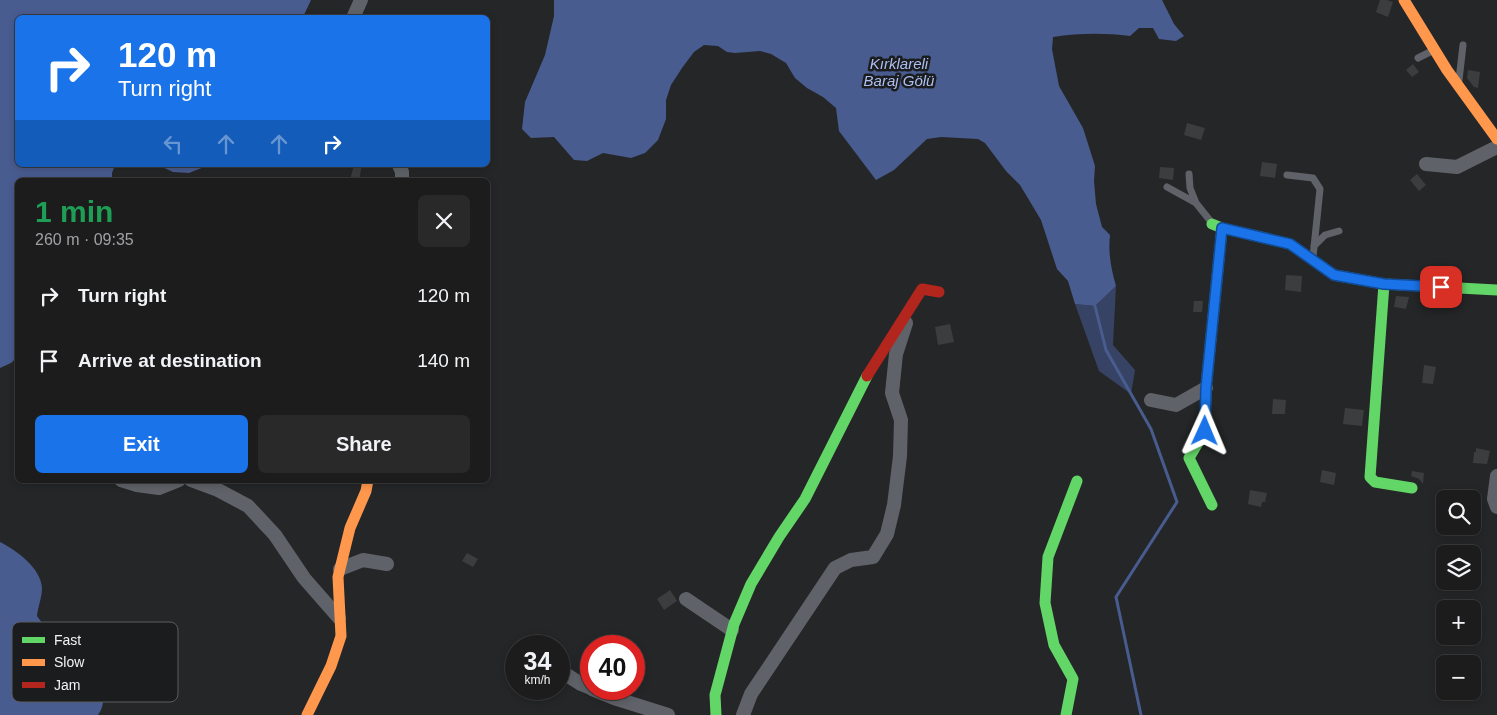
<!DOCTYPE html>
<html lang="en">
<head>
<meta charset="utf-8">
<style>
  :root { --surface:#1c1c1d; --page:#29292a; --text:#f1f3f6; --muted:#a0a1a4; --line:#3a3a3b; --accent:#1a73e8 }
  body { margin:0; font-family:Arial,sans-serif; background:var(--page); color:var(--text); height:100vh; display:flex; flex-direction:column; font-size:19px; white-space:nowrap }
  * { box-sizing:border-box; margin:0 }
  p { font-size:16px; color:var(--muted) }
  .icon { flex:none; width:28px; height:28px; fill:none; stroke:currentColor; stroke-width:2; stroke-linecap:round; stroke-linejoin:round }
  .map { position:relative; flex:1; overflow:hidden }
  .details { position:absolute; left:15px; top:178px; width:475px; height:305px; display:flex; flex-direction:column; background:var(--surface); border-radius:8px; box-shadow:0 2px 8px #0003,0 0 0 1px var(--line) }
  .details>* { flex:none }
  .banner { position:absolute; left:15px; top:15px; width:475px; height:152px; border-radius:8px; box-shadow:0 2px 8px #0003,0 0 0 1px var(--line); background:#1a73e8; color:#fff; overflow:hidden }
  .controls { position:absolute; left:1436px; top:490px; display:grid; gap:10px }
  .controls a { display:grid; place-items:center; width:45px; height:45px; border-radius:8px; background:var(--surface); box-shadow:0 2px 8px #0003,0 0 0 1px var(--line); font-size:25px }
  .speed { position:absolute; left:505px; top:635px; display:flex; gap:10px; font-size:25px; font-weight:700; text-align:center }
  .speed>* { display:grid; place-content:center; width:65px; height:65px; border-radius:50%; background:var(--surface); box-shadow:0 2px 8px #0003,0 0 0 1px var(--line); line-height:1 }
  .speed small { font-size:12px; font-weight:400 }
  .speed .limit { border:8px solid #d22; background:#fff; color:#111 }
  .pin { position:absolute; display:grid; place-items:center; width:42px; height:42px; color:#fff; margin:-21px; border-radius:10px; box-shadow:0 2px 8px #0006 }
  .me { position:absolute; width:55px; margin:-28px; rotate:1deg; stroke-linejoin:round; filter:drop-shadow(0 0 4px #0008) }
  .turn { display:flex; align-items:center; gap:18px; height:105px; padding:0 20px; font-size:22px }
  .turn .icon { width:65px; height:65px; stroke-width:2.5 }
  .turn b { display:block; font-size:35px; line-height:42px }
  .lanes { display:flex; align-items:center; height:48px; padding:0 20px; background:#0003; justify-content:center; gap:25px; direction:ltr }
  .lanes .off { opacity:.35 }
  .round { display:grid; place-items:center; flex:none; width:52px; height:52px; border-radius:8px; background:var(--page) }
  .headline { display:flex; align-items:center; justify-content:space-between; height:85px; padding:0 20px }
  h1 { font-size:30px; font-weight:700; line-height:38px; color:#1e9e55 }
  .primary-button { display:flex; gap:10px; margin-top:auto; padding:10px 20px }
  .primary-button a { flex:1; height:58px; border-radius:8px; background:var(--accent); color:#fff; font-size:20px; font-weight:700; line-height:58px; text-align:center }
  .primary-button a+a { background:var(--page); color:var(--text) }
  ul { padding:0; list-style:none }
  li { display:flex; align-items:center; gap:15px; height:65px; padding:0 20px }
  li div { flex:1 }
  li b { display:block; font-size:19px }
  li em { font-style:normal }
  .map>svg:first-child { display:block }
  .green { fill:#374364 }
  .water { fill:#495c90 }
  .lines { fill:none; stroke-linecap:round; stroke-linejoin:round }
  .stream { stroke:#495c90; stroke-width:3 }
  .building { fill:#3c3d3e }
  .lane { stroke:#5f6268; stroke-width:7 }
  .street { stroke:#5f6268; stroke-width:14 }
  .fast { stroke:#63d668; stroke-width:11 }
  .slow { stroke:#ff974d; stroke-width:11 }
  .jam { stroke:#b3261e; stroke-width:11 }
  .route-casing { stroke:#114b97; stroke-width:12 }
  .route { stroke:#1a73e8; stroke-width:9 }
  .labels { text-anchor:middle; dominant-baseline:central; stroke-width:5; stroke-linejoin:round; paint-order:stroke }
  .water-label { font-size:15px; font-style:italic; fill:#acbff2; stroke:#1b1c1e }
  .key { fill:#1b1c1e; stroke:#5c5c5e; stroke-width:1 }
  .key-label { font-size:14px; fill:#f2f3f5 }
</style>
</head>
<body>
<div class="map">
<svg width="1497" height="715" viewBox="0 0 1497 715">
  <rect width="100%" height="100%" fill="#252627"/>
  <!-- green -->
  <path class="green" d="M1116,286L1113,345L1135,370L1131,394L1099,371L1075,304L1095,306Z"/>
  <!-- water -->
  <path class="water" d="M0,0H311L303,17L18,18V165H115L112,173V180H18L17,357L11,363L0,368Z
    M554,0H1162L1174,24L1184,36L1176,41L1159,39L1153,28H1139L1130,36C1105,33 1079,33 1053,37L1052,49L1059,86L1083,128L1095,166L1094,181L1096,204L1102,227L1110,235C1108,253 1111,268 1116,286L1095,306L1075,304L1068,281L1057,269L1041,220L1020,185L1006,171L985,143L978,139L941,137L927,139L894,170L876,180L839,131L836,108L823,97L807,88L795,78L786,63L771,54L760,51L735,53L727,52L718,46L704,45L694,52L682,68L671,85L666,100V119L658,140L645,153L631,158L603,153L587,161L574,160L554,137L531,138L522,129L525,102L545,55L554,16Z
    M158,165H205L204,167L189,173L173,172Z
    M0,542C16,550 41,568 42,588C42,597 38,607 37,616L53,638L76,650L89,648L103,649L107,655C105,661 102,668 101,675C100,689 108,702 98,715H0Z"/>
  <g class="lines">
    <!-- stream -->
    <path class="stream" d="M1095,306L1106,350L1151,429L1177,502L1116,597L1141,715"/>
  </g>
  <!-- building -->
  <path class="building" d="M1380,0H1387L1393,2L1388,17L1376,12Z
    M1413,64L1419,72L1412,77L1406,70Z
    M1468,70L1480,72L1478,88L1474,87L1467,78Z
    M1187,123L1205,128L1201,140L1184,135Z
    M1262,162L1277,164L1275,178L1260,176Z
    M354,165H362L359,180H350Z
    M1160,167L1174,168L1173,180L1159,178Z
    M1417,174L1426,185L1419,191L1410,180Z
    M1286,275L1302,276L1301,292L1285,290Z
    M1396,296L1409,297L1406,309L1394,307Z
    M1194,301H1203L1202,312H1193Z
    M950,324L954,342L938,345L935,327Z
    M1424,365L1436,367L1433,384L1422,383Z
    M1273,399L1286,400L1285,414H1272Z
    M1345,408L1364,410L1362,426L1343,424Z
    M1476,448L1490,451L1487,464L1473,463L1474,452H1476Z
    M1322,470L1336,473L1334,485L1320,482Z
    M1412,471L1424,473L1423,484L1419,479L1411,476Z
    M1250,490L1267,493L1265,502H1262L1261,507L1248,504Z
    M467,553L478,559L473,567L462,561Z
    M670,590L677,601L664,610L657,599Z"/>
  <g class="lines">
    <!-- lane -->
    <path class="lane" d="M1418,58L1434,50
      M1459,80L1463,45
      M1189,174L1190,188L1196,203
      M1287,175L1313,178L1320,189L1313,257
      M1167,187L1196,203L1212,223
      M1314,246L1325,235L1339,231"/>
    <!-- street -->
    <path class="street" d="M353,18L361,0
      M1426,164L1457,167L1497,147
      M399,165L402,172V180
      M1151,400L1176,405L1206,388
      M1497,476L1494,499L1497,507
      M121,480L137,485L159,488L179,480
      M191,480L218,490L248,506L275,535L304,578L339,618
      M340,569L363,560L387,564
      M686,599L732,630
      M562,672L581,684L591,688
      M592,689L614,698L668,715
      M743,715L751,694L835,568L851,560L873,557L887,534L894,505L900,456L901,420L892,393L896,354L906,323"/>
    <!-- fast -->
    <path class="fast" d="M1212,224L1222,228L1290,244L1334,275L1384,284L1497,290
      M1384,284L1370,477L1375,482L1412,488
      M1212,505L1189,458L1205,431L1206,388L1222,228
      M716,715L715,695L734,624L751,584L779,537L805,499L867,376
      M1066,715L1073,679L1054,645L1045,603L1048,557L1077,481"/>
    <!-- slow -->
    <path class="slow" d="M1404,0L1447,70L1497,139
      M307,715L331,666L341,636L338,577L350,528L366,491L368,480"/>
    <!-- jam -->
    <path class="jam" d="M867,376L922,289L939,292"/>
  </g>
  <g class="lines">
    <!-- route casing -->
    <g class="route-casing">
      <path id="route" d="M1205,431L1206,388L1222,228L1290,244L1334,275L1384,284L1441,287"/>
    </g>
    <!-- route -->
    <use href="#route" class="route"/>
  </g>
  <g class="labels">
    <!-- water labels -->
    <g class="water-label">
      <text x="899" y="63">Kırklareli<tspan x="899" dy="17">Baraj Gölü</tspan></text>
    </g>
  </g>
  <!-- legend -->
  <rect x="12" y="622" width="166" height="80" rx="8" class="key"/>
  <rect x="22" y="637" width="23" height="6" fill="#63d668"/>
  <rect x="22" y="659" width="23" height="7" fill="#ff974d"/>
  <rect x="22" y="682" width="23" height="6" fill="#b3261e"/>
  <g class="key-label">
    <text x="54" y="645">Fast</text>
    <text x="54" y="667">Slow</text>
    <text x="54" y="690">Jam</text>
  </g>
</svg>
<div class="controls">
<a><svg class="icon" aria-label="search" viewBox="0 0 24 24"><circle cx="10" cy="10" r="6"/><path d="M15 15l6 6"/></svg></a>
<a><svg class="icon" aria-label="layers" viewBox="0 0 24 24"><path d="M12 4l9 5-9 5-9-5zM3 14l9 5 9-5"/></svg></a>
<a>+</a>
<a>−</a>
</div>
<div class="speed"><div>34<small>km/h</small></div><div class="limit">40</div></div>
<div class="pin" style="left:1441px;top:287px;background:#d93025"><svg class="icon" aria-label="arrive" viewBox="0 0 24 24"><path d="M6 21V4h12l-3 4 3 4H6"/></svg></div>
<svg class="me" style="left:1205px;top:431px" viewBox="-20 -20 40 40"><path d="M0-17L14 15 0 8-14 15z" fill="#1a73e8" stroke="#fff" stroke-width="4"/></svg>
<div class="banner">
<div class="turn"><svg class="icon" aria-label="right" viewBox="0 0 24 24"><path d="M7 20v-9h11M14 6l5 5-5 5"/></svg><div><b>120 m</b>Turn right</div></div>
<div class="lanes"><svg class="icon off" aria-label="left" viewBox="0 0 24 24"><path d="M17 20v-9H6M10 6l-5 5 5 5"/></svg><svg class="icon off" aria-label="ahead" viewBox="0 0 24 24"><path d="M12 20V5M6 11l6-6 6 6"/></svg><svg class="icon off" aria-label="ahead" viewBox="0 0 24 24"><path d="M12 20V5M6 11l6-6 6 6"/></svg><svg class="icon" aria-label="right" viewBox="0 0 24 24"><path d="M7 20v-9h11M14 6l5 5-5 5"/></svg></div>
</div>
<section class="details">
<div class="headline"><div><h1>1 min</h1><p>260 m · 09:35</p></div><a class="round"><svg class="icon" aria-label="close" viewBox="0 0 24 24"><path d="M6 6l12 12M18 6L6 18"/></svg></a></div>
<ul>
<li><svg class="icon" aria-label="right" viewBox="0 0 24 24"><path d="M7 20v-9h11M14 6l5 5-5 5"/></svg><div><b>Turn right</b></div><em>120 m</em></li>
<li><svg class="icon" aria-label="arrive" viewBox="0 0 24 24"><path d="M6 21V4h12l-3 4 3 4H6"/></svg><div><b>Arrive at destination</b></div><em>140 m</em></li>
</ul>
<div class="primary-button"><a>Exit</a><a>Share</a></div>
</section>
</div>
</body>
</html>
